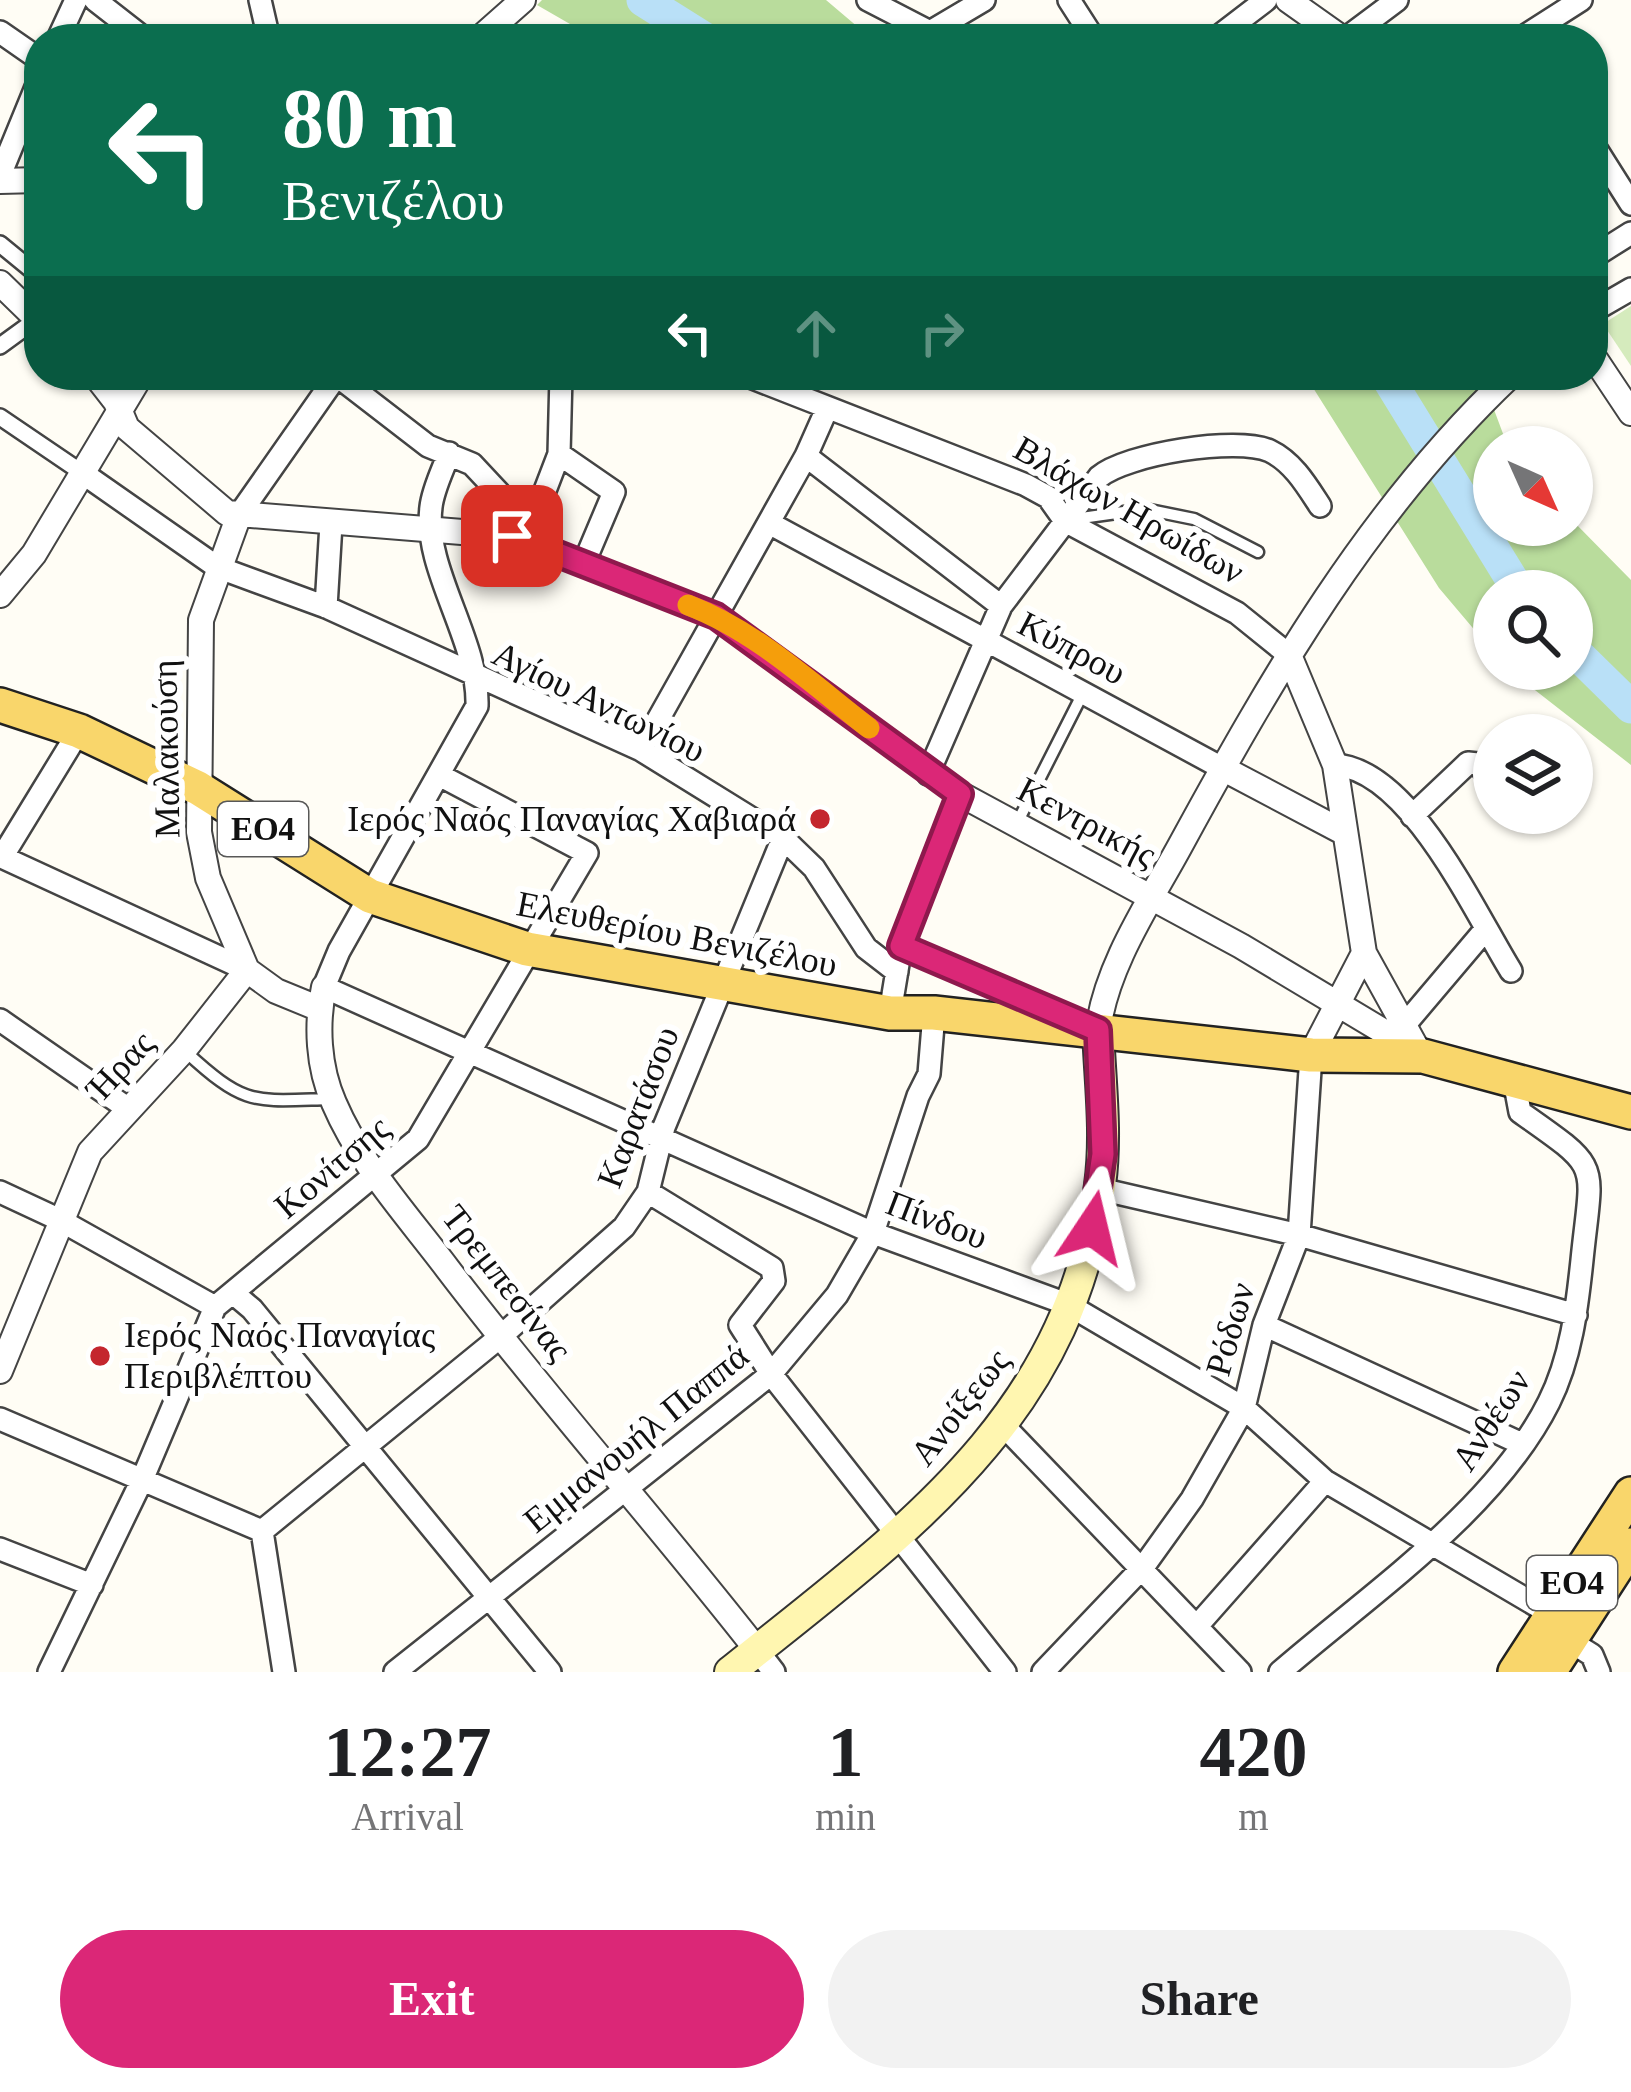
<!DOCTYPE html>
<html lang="en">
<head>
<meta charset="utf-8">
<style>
  :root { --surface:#fff; --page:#f2f2f2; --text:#202124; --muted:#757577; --accent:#db2777 }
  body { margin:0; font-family:"Times New Roman",serif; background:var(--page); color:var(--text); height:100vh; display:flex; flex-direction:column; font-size:45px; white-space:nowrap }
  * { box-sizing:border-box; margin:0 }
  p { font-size:39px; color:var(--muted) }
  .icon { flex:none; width:66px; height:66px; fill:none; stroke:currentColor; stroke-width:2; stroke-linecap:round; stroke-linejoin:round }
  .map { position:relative; height:1672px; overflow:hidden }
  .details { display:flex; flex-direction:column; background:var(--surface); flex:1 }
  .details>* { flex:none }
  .guide { position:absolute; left:24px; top:24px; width:1584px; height:366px; border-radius:48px; box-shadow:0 3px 9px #0004; background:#0b6e4f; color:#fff; overflow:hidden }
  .needle { width:78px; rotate:135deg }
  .buttons { position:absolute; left:1473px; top:426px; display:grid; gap:24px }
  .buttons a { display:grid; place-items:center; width:120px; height:120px; border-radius:50%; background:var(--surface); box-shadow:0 3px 9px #0004; font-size:60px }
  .pin { position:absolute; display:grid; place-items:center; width:102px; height:102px; color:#fff; margin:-51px; border-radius:24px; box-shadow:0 6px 18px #0006 }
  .me { position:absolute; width:132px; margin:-66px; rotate:10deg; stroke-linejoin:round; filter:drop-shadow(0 0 9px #0008) }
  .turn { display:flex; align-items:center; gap:42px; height:252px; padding:0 60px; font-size:54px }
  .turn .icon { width:156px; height:156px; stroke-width:2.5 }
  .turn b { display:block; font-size:84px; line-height:102px }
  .lanes { display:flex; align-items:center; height:114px; padding:0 60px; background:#0003; justify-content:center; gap:60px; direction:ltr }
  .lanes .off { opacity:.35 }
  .eta { display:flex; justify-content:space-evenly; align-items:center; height:204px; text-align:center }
  .eta b { font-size:72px; font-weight:800; line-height:84px }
  .primary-button { display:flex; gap:24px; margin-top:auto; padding:24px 60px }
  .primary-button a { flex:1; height:138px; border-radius:72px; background:var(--accent); color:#fff; font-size:48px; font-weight:800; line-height:138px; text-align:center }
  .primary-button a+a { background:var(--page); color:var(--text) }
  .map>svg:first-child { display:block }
  .green { fill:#d5ebbd }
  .forest { fill:#b9dc9c }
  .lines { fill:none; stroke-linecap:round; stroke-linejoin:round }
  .river { stroke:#b9e0f7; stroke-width:33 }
  .service-casing { stroke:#444; stroke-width:15 }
  .pedestrian-casing { stroke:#444; stroke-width:20 }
  .minor-casing { stroke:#444; stroke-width:26 }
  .tertiary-casing { stroke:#444; stroke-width:28 }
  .secondary-casing { stroke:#333; stroke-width:34 }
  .primary-casing { stroke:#222; stroke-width:38 }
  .service { stroke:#fff; stroke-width:10 }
  .pedestrian { stroke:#fff; stroke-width:15 }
  .minor { stroke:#fff; stroke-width:21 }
  .tertiary { stroke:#fff; stroke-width:24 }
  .secondary { stroke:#fff6b0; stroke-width:30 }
  .primary { stroke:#f9d66b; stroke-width:33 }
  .route-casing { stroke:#8e194d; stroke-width:30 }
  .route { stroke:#db2777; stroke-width:21 }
  .slow { stroke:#f59e0b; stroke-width:21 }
  .poi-dot { fill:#c4262e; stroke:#fff; stroke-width:4.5 }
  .labels { text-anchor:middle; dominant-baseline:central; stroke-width:12; stroke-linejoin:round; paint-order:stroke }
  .shield { fill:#fff; stroke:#585858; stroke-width:3 }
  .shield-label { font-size:33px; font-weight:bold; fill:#111 }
  .street-label { font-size:36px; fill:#111; stroke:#fff }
  .poi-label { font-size:36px; fill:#111; stroke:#fff; text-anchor:end }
</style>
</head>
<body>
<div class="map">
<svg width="1631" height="1672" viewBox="0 0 1631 1672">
  <rect width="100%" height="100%" fill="#fffdf5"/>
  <!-- green -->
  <path class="green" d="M1631,306V366L1603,324Z"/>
  <!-- forest -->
  <path class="forest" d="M542,0H826L872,39H596L537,5Z
    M1305,375H1481L1508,447H1494V525H1572V520L1631,580V765L1508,669H1572V591H1494V653L1439,588Z"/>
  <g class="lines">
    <!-- river -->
    <path class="river" d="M643,0L705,39
      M1386,375L1519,591
      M1572,649L1631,707"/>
    <!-- service casing -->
    <g class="service-casing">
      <path id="service" d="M1067,520L1145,509L1194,519L1258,552
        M1016,825L1082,695
        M186,1052C246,1107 253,1101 331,1099"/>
    </g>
    <!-- pedestrian casing -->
    <g class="pedestrian-casing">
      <path id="pedestrian" d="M0,244L39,276
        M0,346L37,319
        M0,417L84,474"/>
    </g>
    <!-- minor casing -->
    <g class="minor-casing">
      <path id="minor" d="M95,0L145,39
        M260,0L269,39
        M868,0L930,32L984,0
        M1069,0L1094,39
        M0,32L39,59
        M58,39L76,0
        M1215,39L1266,0
        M1345,39L1397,0
        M1520,39L1581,0
        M1593,144L1631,204
        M0,175L39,80
        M1593,257L1631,233
        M1593,311L1631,289
        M336,375L428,446L472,464L517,512L512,536
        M745,375L1026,485L1048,497L1065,521L1237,613L1289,655
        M449,453C443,470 433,489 431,507C423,570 479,639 477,706L339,951L324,987L873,1233L1067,1304L1244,1408L1325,1481L1551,1614
        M559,454L614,492L584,563
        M806,456L1001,606
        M84,474L217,567L326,607L641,750L783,838L814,868L866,948L897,972
        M239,515L337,375
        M769,523L1222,768
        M526,540L559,454L561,375
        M326,607L331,524
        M79,731L2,857L247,970
        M641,750L806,456L826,411
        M1335,765C1410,769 1476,915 1511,971
        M928,774L1001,606L1099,477C1126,454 1237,436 1270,451C1293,462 1307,486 1320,506
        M1412,816L1468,763L1478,764L1494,783
        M901,946L1075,1020
        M890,1013L901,946L960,794
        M0,1020L127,1108
        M1402,1028L1485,930
        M1100,1189L1299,1235L1576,1315
        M0,1192L58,1219L215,1307
        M648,1192L772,1268L774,1281L740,1325L771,1374L1005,1672
        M233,1293L252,1309L550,1672
        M1264,1325L1522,1444
        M0,1419L262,1531
        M1003,1425L1240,1672
        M262,1531L500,1337L624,1227L648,1192L664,1127L783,838
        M262,1531L284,1672
        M0,1549L92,1585
        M1197,1626L1325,1481
        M1568,1640L1592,1655L1599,1672
        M757,1650L774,1672
        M49,1672L142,1480L215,1307L418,1139L587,853L441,776
        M395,1672L771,1374L837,1295L873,1233L918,1096L929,1074L934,1013
        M1043,1672L1144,1566L1192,1499L1244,1408L1264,1325L1299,1235L1311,1055
        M1280,1672C1370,1594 1495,1510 1549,1402C1571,1358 1577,1308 1582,1260C1592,1160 1604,1171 1520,1112L1514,1080"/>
    </g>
    <!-- tertiary casing -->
    <g class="tertiary-casing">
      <path id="tertiary" d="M1288,0L1343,39
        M479,39L523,0
        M0,181L39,180
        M0,283L39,321
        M1593,356L1631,413
        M95,375L116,402L127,428L227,513L512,536L716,616L960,794L1241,946L1421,1054
        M239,515L201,620L199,832L208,878L247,970L276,991L320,1009
        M0,595L34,554L141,375
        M1289,655L1335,765L1364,953L1416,1047
        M1222,768L1343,832
        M324,987C316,1024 318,1067 334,1103C360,1164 407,1215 447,1268C546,1398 656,1521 757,1650
        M1098,1030C1106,966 1149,903 1180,846C1272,677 1369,509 1511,375
        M1311,1055L1364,953
        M0,1371L90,1152L184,1050L247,970"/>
    </g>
    <!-- secondary casing -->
    <g class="secondary-casing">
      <path id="secondary" d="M730,1672C899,1536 1071,1419 1100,1185C1107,1134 1100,1081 1098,1030"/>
    </g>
    <!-- primary casing -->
    <g class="primary-casing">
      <path id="primary" d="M0,705L79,731L198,788L370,896L527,949L890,1013H934L1311,1055L1423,1056L1631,1112
        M1515,1672L1631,1494
        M1549,1672L1631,1545"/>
    </g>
    <!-- service -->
    <use href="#service" class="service"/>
    <!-- pedestrian -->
    <use href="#pedestrian" class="pedestrian"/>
    <!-- minor -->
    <use href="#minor" class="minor"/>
    <!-- tertiary -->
    <use href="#tertiary" class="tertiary"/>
    <!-- secondary -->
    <use href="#secondary" class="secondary"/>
    <!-- primary -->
    <use href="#primary" class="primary"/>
  </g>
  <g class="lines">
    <!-- route casing -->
    <g class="route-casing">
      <path id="route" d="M512,536L716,616L960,794L901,946L1098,1030L1103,1154L1092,1228"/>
    </g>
    <!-- route -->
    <use href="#route" class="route"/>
    <!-- slow -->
    <path class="slow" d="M688,605C756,631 812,684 869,728"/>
  </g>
  <!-- markers -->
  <g class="poi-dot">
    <circle cx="820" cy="819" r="12"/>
    <circle cx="100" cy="1356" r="12"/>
  </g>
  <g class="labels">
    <!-- shield labels -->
    <g class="shield">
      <rect x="218" y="802" width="90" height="54" rx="9"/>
      <rect x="1527" y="1556" width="90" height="54" rx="9"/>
    </g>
    <g class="shield-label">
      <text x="263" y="829">ΕΟ4</text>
      <text x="1572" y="1583">ΕΟ4</text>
    </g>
    <!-- street labels -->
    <g class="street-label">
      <text transform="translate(1129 510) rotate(30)">Βλάχων Ηρωίδων</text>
      <text transform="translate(1072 648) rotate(28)">Κύπρου</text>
      <text transform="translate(599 702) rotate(26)">Αγίου Αντωνίου</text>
      <text transform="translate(166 749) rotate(-91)">Μαλακούση</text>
      <text transform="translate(1087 822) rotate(28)">Κεντρικής</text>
      <text transform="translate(677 934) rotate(11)">Ελευθερίου Βενιζέλου</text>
      <text transform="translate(120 1066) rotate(-47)">Ήρας</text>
      <text transform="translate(638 1107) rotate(-69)">Καρατάσου</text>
      <text transform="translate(332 1167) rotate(-40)">Κονίτσης</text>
      <text transform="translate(937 1220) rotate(21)">Πίνδου</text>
      <text transform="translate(507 1283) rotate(52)">Τρεμπεσίνας</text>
      <text transform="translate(1230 1329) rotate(-74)">Ρόδων</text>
      <text transform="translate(960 1407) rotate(-52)">Ανοίξεως</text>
      <text transform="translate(1491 1420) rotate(-57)">Ανθέων</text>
      <text transform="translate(636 1438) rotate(-39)">Εμμανουήλ Παππά</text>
    </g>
    <!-- poi labels -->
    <g class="poi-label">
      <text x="796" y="819">Ιερός Ναός Παναγίας Χαβιαρά</text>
      <text x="124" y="1335" text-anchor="start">Ιερός Ναός Παναγίας<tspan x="124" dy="41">Περιβλέπτου</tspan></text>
    </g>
  </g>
</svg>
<div class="buttons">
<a><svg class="needle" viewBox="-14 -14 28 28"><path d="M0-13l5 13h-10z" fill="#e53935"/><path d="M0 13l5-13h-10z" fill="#757577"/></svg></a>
<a><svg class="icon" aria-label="search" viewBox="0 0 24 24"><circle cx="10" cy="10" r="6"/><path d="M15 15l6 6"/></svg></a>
<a><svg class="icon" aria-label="layers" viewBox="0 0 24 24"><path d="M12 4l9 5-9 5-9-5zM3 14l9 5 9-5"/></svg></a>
</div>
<div class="pin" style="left:512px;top:536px;background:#d93025"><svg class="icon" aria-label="arrive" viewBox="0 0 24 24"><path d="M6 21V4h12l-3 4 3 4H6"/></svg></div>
<svg class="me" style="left:1092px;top:1228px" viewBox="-20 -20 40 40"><path d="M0-17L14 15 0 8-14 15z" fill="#db2777" stroke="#fff" stroke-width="4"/></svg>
<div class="guide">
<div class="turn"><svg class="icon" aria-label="left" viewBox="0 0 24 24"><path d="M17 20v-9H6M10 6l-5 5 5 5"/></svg><div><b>80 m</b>Βενιζέλου</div></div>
<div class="lanes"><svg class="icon" aria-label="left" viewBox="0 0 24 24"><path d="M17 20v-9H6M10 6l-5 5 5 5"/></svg><svg class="icon off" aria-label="ahead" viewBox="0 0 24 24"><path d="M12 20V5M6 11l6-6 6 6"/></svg><svg class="icon off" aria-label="right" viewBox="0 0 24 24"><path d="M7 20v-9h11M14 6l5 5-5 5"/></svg></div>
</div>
</div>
<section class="details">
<div class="eta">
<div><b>12:27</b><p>Arrival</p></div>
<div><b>1</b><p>min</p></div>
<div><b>420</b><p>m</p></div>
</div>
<div class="primary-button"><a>Exit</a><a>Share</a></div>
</section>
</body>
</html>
